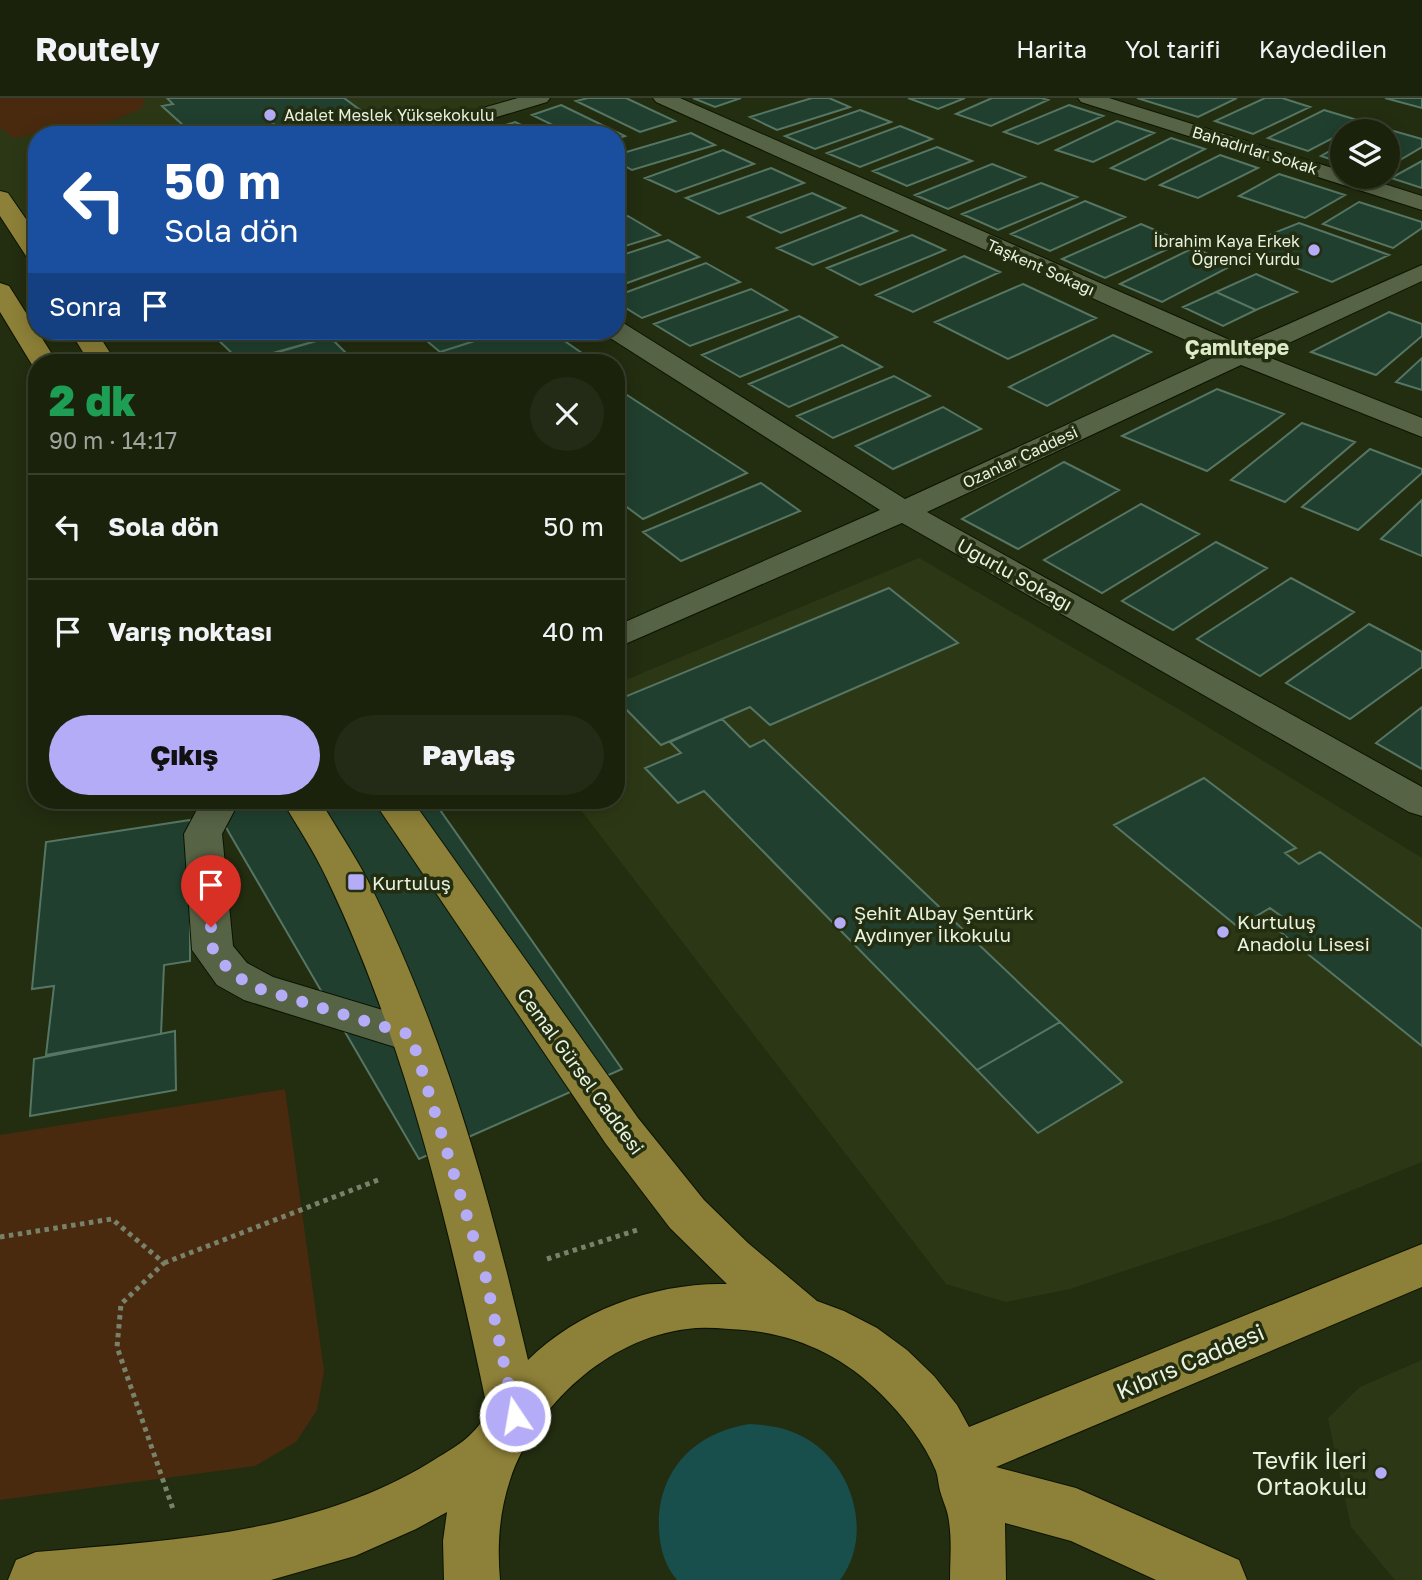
<!DOCTYPE html>
<html lang="tr">
<head>
<meta charset="utf-8">
<style>
  :root { --surface:#1a220c; --page:#232a15; --text:#f1f3f6; --muted:#9fa49d; --line:#383f2d; --accent:#b5acf8 }
  body { margin:0; font-family:"Golos Text",sans-serif; background:var(--page); color:var(--text); height:100vh; display:flex; flex-direction:column; font-size:26px; white-space:nowrap }
  * { box-sizing:border-box; margin:0 }
  p { font-size:23px; color:var(--muted) }
  .icon { flex:none; width:38px; height:38px; fill:none; stroke:currentColor; stroke-width:2; stroke-linecap:round; stroke-linejoin:round }
  .map { position:relative; flex:1; overflow:hidden }
  .sheet { position:absolute; left:28px; top:256px; width:597px; height:455px; display:flex; flex-direction:column; background:var(--surface); border-radius:28px; box-shadow:0 4px 18px #0003,0 0 0 2px var(--line) }
  .sheet>* { flex:none }
  .hud { position:absolute; left:28px; top:28px; width:597px; height:214px; border-radius:28px; box-shadow:0 4px 18px #0003,0 0 0 2px var(--line); background:#1a4fa0; color:#fff; overflow:hidden }
  .tools { position:absolute; left:1330px; top:21px; display:grid; gap:14px }
  .tools a { display:grid; place-items:center; width:70px; height:70px; border-radius:50%; background:var(--surface); box-shadow:0 4px 18px #0003,0 0 0 2px var(--line); font-size:35px }
  .pin { position:absolute; display:grid; place-items:center; width:60px; height:60px; color:#fff; margin:-72px -30px; border-radius:50% 50% 50% 0; rotate:-45deg; box-shadow:0 0 7px #0007 }
  .pin .icon { rotate:45deg }
  .me { position:absolute; width:77px; margin:-38px; rotate:348deg; stroke-linejoin:round; filter:drop-shadow(0 0 5px #0008) }
  .turn { display:flex; align-items:center; gap:24px; height:147px; padding:0 21px; font-size:32px }
  .turn .icon { width:91px; height:91px; stroke-width:2.5 }
  .turn b { display:block; font-size:49px; line-height:60px }
  .then { display:flex; align-items:center; height:66px; padding:0 21px; background:#0003; gap:14px; font-size:26px }
  .round { display:grid; place-items:center; flex:none; width:74px; height:74px; border-radius:37px; background:var(--page) }
  .headline { display:flex; align-items:center; justify-content:space-between; height:119px; padding:0 21px }
  h1 { font-size:42px; font-weight:800; line-height:52px; color:#1e9e55 }
  .primary-button { display:flex; gap:14px; margin-top:auto; padding:14px 21px }
  .primary-button a { flex:1; height:80px; border-radius:42px; background:var(--accent); color:#111; font-size:28px; font-weight:800; line-height:80px; text-align:center }
  .primary-button a+a { background:var(--page); color:var(--text) }
  ul { padding:0; list-style:none }
  li { display:flex; align-items:center; gap:21px; height:105px; padding:0 21px; border-top:2px solid var(--line) }
  li div { flex:1 }
  li b { display:block; font-size:26px }
  li em { font-style:normal }
  header { display:flex; align-items:center; gap:42px; box-sizing:border-box; height:98px; padding:0 35px; background:var(--surface); border-bottom:2px solid var(--line) }
  header strong { font-size:33px }
  nav { display:flex; gap:38px; margin-inline-start:auto; font-size:24px }
  .map>svg:first-child { display:block }
  .built { fill:#2c3815 }
  .green { fill:#492a0e }
  .water { fill:#184e4b }
  .building { fill:#203f2e; stroke:#567663; stroke-width:2 }
  .lines { fill:none; stroke-linecap:round; stroke-linejoin:round }
  .minor-casing { stroke:#0c1400; stroke-width:2 }
  .major-casing { stroke:#0c1400; stroke-width:2 }
  .path { stroke:#788169; stroke-width:5; stroke-dasharray:4.5 4.5; stroke-linecap:butt }
  .minor { fill:#576345; fill-rule:evenodd }
  .major { fill:#8d8038; fill-rule:evenodd }
  .route { stroke:#b5acf8; stroke-width:12; stroke-dasharray:0 21.6 }
  .poi-dot { fill:#b5acf8; stroke:#232d10; stroke-width:2.5 }
  .labels { text-anchor:middle; dominant-baseline:central; stroke-width:7; stroke-linejoin:round; paint-order:stroke }
  .far-poi-label { font-size:16px; fill:#eaf2e0; stroke:#232d10; text-anchor:start }
  .far-street-label { font-size:16px; fill:#eaf2e0; stroke:#232d10 }
  .street-label { font-size:19px; fill:#eaf2e0; stroke:#232d10 }
  .poi-label { font-size:19px; fill:#eaf2e0; stroke:#232d10; text-anchor:start }
  .far-district-label { font-size:21px; font-weight:bold; fill:#ddebc8; stroke:#232d10 }
  .near-street-label { font-size:23px; fill:#eaf2e0; stroke:#232d10 }
  .near-poi-label { font-size:23px; fill:#eaf2e0; stroke:#232d10; text-anchor:end }
</style>
</head>
<body>
<header>
<strong>Routely</strong>
<nav><a>Harita</a><a>Yol tarifi</a><a>Kaydedilen</a></nav>
</header>
<div class="map">
<svg width="1422" height="1482" viewBox="0 0 1422 1482">
  <rect width="100%" height="100%" fill="#232d10"/>
  <!-- built -->
  <path class="built" d="M0,0H540L413,37H37V132L24,135L0,100Z
    M919,460L1180,612L1422,760V1064L1283,1120L1070,1191L1006,1204L946,1186L573,702H616V586Z
    M1422,1262V1482H1395L1351,1429L1328,1320L1360,1289Z"/>
  <!-- green -->
  <path class="green" d="M0,0H145L142,10L115,22L13,40L0,29Z
    M285,991L324,1273L317,1312L296,1344L255,1368L0,1402V1037Z"/>
  <!-- water -->
  <path class="water" d="M750,1326C770,1327 789,1330 807,1341C853,1368 874,1437 840,1482H677C665,1468 660,1451 659,1432C656,1374 694,1334 750,1326Z"/>
  <!-- building -->
  <path class="building" d="M167,0H344L383,29L349,37H287L274,26L227,37H194L162,8L173,6Z
    M588,0H626L675,23L640,34L576,3Z
    M693,0H741L715,9Z
    M812,0H829L850,9L777,32L750,19Z
    M908,0H965L938,11Z
    M992,0H1041L1048,2L991,28L956,16Z
    M1137,0H1237L1198,19Z
    M1265,0H1282L1310,9L1253,36L1215,23Z
    M1385,0H1422V10Z
    M561,7L625,38L616,41V37H573L532,17Z
    M1069,7L1103,18L1038,46L1004,34Z
    M860,12L891,24L815,51L785,38Z
    M1324,12L1364,24L1308,53L1268,40Z
    M1117,23L1154,35L1093,64L1056,52Z
    M515,24L542,37H491L485,34Z
    M900,28L932,41L860,69L827,55Z
    M1376,28L1422,41V49L1388,69V33H1366Z
    M691,35L715,47L632,72L616,63V57Z
    M1171,40L1205,51L1145,82L1111,70Z
    M1342,46V65L1321,58Z
    M937,49L972,63L907,88L873,73Z
    M723,52L754,66L676,94L645,80Z
    M1220,57L1258,70L1198,100L1160,87Z
    M1422,63V90L1391,80Z
    M992,66L1025,79L948,111L915,97Z
    M771,70L804,85L719,116L686,100Z
    M1279,76L1345,97L1305,120L1239,98Z
    M1041,85L1077,99L998,132L962,116Z
    M812,95L845,110L781,135L748,119Z
    M1085,103L1125,119L1050,153L1011,136Z
    M1359,104L1422,124V130L1393,150L1323,126Z
    M861,117L897,133L813,167L777,150Z
    M628,118L660,137L616,151V122Z
    M1299,125L1389,157L1332,184L1241,148Z
    M1141,126L1183,144L1105,180L1062,161Z
    M912,137L945,152L860,187L827,170Z
    M668,142L699,159L616,189V159Z
    M1193,150L1235,166L1162,204L1120,186Z
    M964,158L1000,174L913,214L876,197Z
    M706,165L740,184L642,220L616,204V198Z
    M1256,176L1297,194L1256,212L1216,194Z
    M1023,186L1096,220L1008,261L935,224Z
    M751,191L787,212L690,248L654,226Z
    M1216,194L1256,212L1223,228L1183,209Z
    M1389,214L1422,226V238L1376,277L1311,254Z
    M799,218L837,239L740,279L702,257Z
    M221,233H324L330,239L241,264L211,235Z
    M415,233H506L440,254Z
    M506,233H550L595,264H453L440,254Z
    M1113,237L1151,254L1047,308L1009,289Z
    M330,239L355,264H244Z
    M842,247L882,269L789,309L749,286Z
    M1422,260V292L1396,284Z
    M894,278L930,298L833,340L797,318Z
    M1217,291L1284,316L1207,373L1122,338Z
    M627,297L747,375L643,421L616,401V301Z
    M943,309L981,331L893,371L856,348Z
    M1302,325L1355,344L1285,404L1231,382Z
    M1370,351L1422,371V375L1358,432L1302,409Z
    M1064,364L1119,392L1018,451L962,421Z
    M761,385L800,413L681,463L643,434Z
    M1422,402V458L1381,441Z
    M1141,406L1199,436L1102,495L1044,462Z
    M1216,444L1267,470L1173,532L1122,503Z
    M1291,480L1354,514L1260,578L1197,541Z
    M889,490L958,545L770,627L750,609L661,647L617,602Z
    M1369,526L1422,554V569L1350,621L1286,585Z
    M1422,609V671L1376,645Z
    M722,621L750,649L764,642L1060,924L977,972L704,693L678,705L645,670L681,655L670,644Z
    M1204,680L1296,750L1285,755L1299,766L1320,754L1422,831V948L1273,828L1285,821L1270,810L1238,829L1114,727Z
    M210,702H433L622,971L419,1061Z
    M190,722V863L164,867L161,936L46,957L54,888L32,891L46,744Z
    M1060,924L1122,984L1038,1035L977,972Z
    M175,933L176,992L30,1018L34,961Z"/>
  <g class="lines">
    <!-- minor casing -->
    <g class="minor-casing">
      <path id="minor" d="M518,0H550L547,4L437,37H402L405,32Z
        M653,0H680L1241,247L1422,167V183L1263,257L1422,320V339L1241,267L927,414L1422,689V718L1409,714L902,425L616,550V528L880,412L607,238L603,233H616V224L625,226L905,401L1219,257L656,4Z
        M1078,0H1109L1342,73V79H1362L1422,98V112L1081,4Z
        M202,702H240L222,736L233,848L247,865L273,879L426,925L433,937L426,949L411,954L244,902L217,887L192,852L184,736Z"/>
    </g>
    <!-- major casing -->
    <g class="major-casing">
      <path id="major" d="M0,93L8,95L37,137V163L28,161L0,118Z
        M0,185L9,188L57,264H37V270H34L0,214Z
        M70,233H96L116,264H89Z
        M282,702H320C335,728 352,753 366,779C443,930 490,1098 528,1262C578,1212 657,1184 727,1186L670,1130L606,1046L373,702H412L638,1020L704,1102L748,1145L817,1203L844,1213L877,1230L907,1252L934,1278L957,1307L969,1329L1422,1146V1189L996,1369L1076,1390L1239,1462L1247,1482H1156L1071,1443L1005,1425L1006,1482H950C950,1463 952,1443 949,1424C948,1411 941,1400 939,1388C938,1383 938,1379 936,1373C924,1344 903,1318 881,1296C839,1254 788,1233 729,1231C715,1230 701,1229 687,1231C607,1241 535,1307 510,1382C499,1415 497,1448 500,1482H444L443,1443L447,1414L416,1431L355,1458L271,1482H8L16,1462L36,1454C171,1442 310,1437 429,1365C456,1348 471,1342 488,1314C450,1133 407,948 327,781C314,753 297,728 282,702Z"/>
    </g>
    <!-- path -->
    <path class="path" d="M0,1139L112,1121L164,1165L121,1206L117,1249L174,1414
      M547,1161L637,1132
      M164,1165L378,1082"/>
    <!-- minor -->
    <use href="#minor" class="minor"/>
    <!-- major -->
    <use href="#major" class="major"/>
  </g>
  <g class="lines">
    <!-- route -->
    <path class="route" d="M211,829L213,852L232,876L260,891L411,937L486,1180L515,1318"/>
  </g>
  <!-- markers -->
  <g class="poi-dot">
    <circle cx="270" cy="17" r="7"/>
    <circle cx="1314" cy="152" r="7"/>
    <rect x="347" y="775" width="18" height="18" rx="3.5"/>
    <circle cx="840" cy="825" r="7"/>
    <circle cx="1223" cy="834" r="7"/>
    <circle cx="1381" cy="1375" r="7"/>
  </g>
  <g class="labels">
    <!-- far-poi labels -->
    <g class="far-poi-label">
      <text x="284" y="17">Adalet Meslek Yüksekokulu</text>
      <text x="1300" y="143" text-anchor="end">İbrahim Kaya Erkek<tspan x="1300" dy="18">Öğrenci Yurdu</tspan></text>
    </g>
    <!-- far-street labels -->
    <g class="far-street-label">
      <text transform="translate(1255 52) rotate(17)">Bahadırlar Sokak</text>
      <text transform="translate(1041 169) rotate(24)">Taşkent Sokağı</text>
      <text transform="translate(1020 359) rotate(-25)">Ozanlar Caddesi</text>
    </g>
    <!-- street labels -->
    <g class="street-label">
      <text transform="translate(1015 476) rotate(29)">Uğurlu Sokağı</text>
      <text transform="translate(581 973) rotate(54)">Cemal Gürsel Caddesi</text>
    </g>
    <!-- poi labels -->
    <g class="poi-label">
      <text x="372" y="784">Kurtuluş</text>
      <text x="854" y="814">Şehit Albay Şentürk<tspan x="854" dy="22">Aydınyer İlkokulu</tspan></text>
      <text x="1237" y="823">Kurtuluş<tspan x="1237" dy="22">Anadolu Lisesi</tspan></text>
    </g>
    <!-- far-district labels -->
    <g class="far-district-label">
      <text x="1237" y="249">Çamlıtepe</text>
    </g>
    <!-- near-street labels -->
    <g class="near-street-label">
      <text transform="translate(1190 1263) rotate(-23)">Kıbrıs Caddesi</text>
    </g>
    <!-- near-poi labels -->
    <g class="near-poi-label">
      <text x="1367" y="1362">Tevfik İleri<tspan x="1367" dy="26">Ortaokulu</tspan></text>
    </g>
  </g>
</svg>
<div class="tools">
<a><svg class="icon" aria-label="layers" viewBox="0 0 24 24"><path d="M12 4l9 5-9 5-9-5zM3 14l9 5 9-5"/></svg></a>
</div>
<div class="pin" style="left:211px;top:829px;background:#d93025"><svg class="icon" aria-label="arrive" viewBox="0 0 24 24"><path d="M6 21V4h12l-3 4 3 4H6"/></svg></div>
<svg class="me" style="left:515px;top:1318px" viewBox="-20 -20 40 40"><circle r="17" fill="#b5acf8" stroke="#fff" stroke-width="3"/><path d="M0-11L8 9 0 5-8 9z" fill="#fff"/></svg>
<div class="hud">
<div class="turn"><svg class="icon" aria-label="left" viewBox="0 0 24 24"><path d="M17 20v-9H6M10 6l-5 5 5 5"/></svg><div><b>50 m</b>Sola dön</div></div>
<div class="then">Sonra<svg class="icon" aria-label="arrive" viewBox="0 0 24 24"><path d="M6 21V4h12l-3 4 3 4H6"/></svg></div>
</div>
<section class="sheet">
<div class="headline"><div><h1>2 dk</h1><p>90 m · 14:17</p></div><a class="round"><svg class="icon" aria-label="close" viewBox="0 0 24 24"><path d="M6 6l12 12M18 6L6 18"/></svg></a></div>
<ul>
<li><svg class="icon" aria-label="left" viewBox="0 0 24 24"><path d="M17 20v-9H6M10 6l-5 5 5 5"/></svg><div><b>Sola dön</b></div><em>50 m</em></li>
<li><svg class="icon" aria-label="arrive" viewBox="0 0 24 24"><path d="M6 21V4h12l-3 4 3 4H6"/></svg><div><b>Varış noktası</b></div><em>40 m</em></li>
</ul>
<div class="primary-button"><a>Çıkış</a><a>Paylaş</a></div>
</section>
</div>
</body>
</html>
